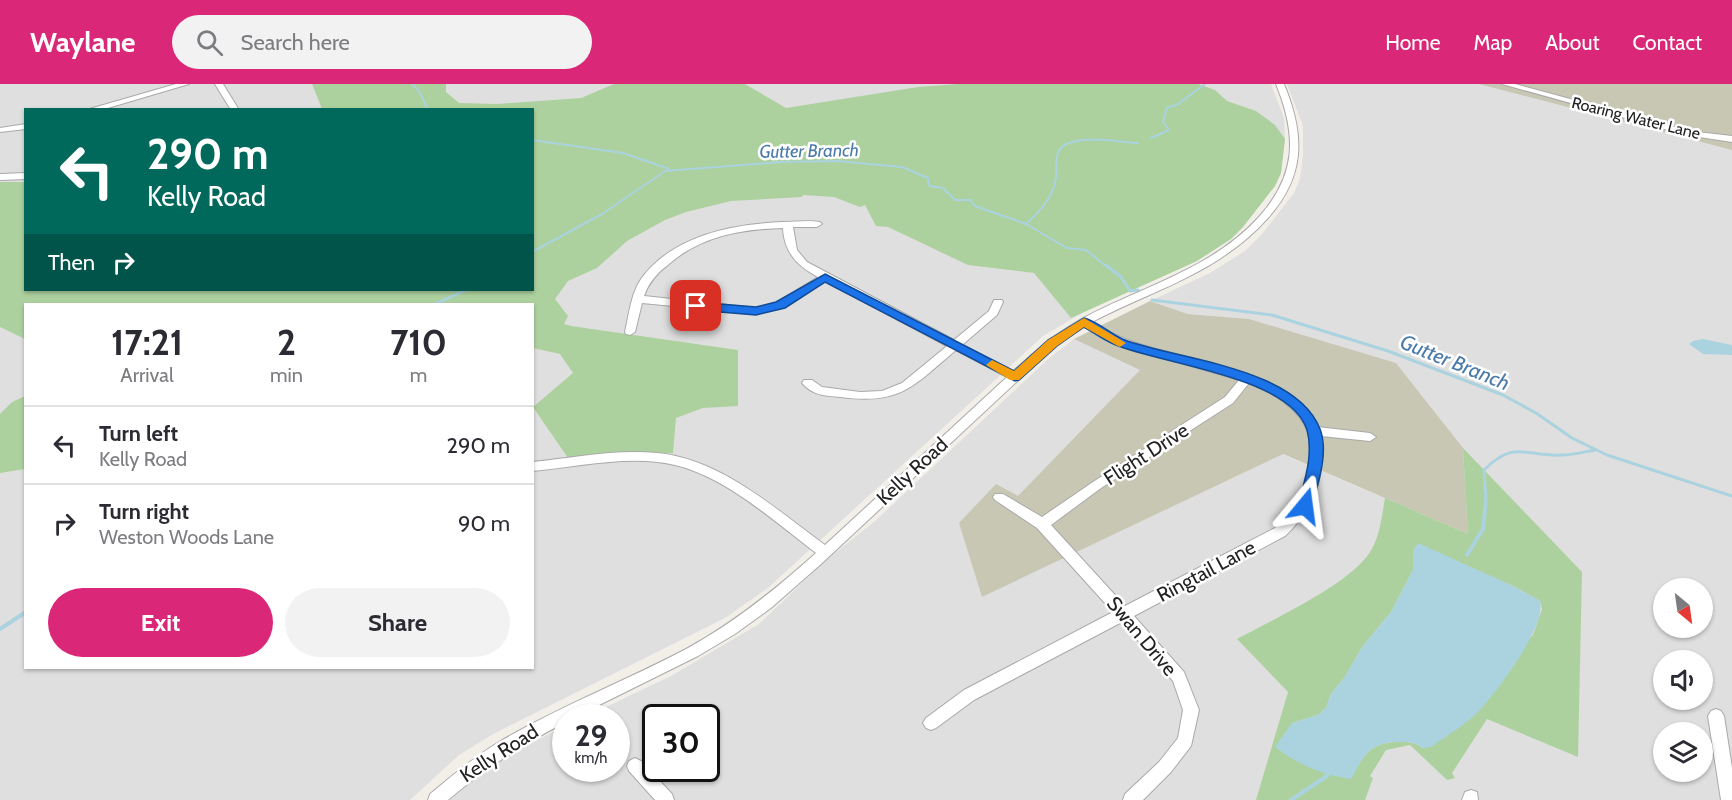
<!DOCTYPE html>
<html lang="en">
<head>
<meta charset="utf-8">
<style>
  :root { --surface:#fff; --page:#f2f2f3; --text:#2b2b33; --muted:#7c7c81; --line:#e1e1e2; --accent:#db2777 }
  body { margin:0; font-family:Cabin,sans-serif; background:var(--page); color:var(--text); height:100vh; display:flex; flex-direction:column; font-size:22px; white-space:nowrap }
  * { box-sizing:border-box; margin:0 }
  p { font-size:20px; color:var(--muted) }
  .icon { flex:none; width:33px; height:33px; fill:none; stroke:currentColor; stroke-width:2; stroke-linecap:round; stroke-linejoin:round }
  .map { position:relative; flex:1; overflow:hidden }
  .drawer { position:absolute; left:24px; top:219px; width:510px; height:366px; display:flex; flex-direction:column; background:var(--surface); border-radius:0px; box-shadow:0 2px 4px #0004 }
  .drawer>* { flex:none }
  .guide { position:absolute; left:24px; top:24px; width:510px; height:183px; border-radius:0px; box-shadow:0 2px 4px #0004; background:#00695c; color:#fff; overflow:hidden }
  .needle { width:39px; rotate:151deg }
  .tools { position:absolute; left:1653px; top:494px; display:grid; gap:12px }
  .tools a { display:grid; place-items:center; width:60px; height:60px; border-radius:50%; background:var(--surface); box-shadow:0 2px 4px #0004; font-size:30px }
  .speed { position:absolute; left:552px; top:620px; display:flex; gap:12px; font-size:30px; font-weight:700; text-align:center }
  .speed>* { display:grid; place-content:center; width:78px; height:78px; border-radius:50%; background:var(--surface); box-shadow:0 2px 4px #0004; line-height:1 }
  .speed small { font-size:15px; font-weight:400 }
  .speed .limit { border:3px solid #111; border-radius:9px; background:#fff; color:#111 }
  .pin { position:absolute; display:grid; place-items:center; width:51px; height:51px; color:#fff; margin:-26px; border-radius:12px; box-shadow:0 3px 9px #0006 }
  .me { position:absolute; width:66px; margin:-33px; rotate:16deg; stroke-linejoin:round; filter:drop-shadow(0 0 4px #0008) }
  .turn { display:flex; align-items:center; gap:21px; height:126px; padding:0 24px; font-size:27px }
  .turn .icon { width:78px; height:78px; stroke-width:2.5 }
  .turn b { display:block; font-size:42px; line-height:51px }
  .then { display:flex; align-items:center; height:57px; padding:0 24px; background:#0003; gap:12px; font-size:22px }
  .eta { display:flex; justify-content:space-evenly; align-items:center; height:102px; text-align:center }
  .eta b { font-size:36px; font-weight:700; line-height:42px }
  .action { display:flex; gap:12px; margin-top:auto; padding:12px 24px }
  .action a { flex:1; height:69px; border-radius:36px; background:var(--accent); color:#fff; font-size:24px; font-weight:700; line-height:69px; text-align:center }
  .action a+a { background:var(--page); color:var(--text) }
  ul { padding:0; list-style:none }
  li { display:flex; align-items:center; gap:18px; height:78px; padding:0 24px; border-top:2px solid var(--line) }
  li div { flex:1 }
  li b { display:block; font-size:22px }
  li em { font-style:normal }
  header { display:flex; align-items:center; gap:36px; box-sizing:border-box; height:84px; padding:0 30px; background:var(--accent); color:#fff }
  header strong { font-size:28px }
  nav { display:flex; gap:33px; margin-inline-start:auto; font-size:21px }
  .search { width:420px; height:54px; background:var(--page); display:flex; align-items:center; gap:15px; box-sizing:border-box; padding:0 21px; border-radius:33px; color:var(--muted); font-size:22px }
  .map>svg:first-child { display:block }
  .residential { fill:#e0dfdf; fill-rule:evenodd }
  .construction { fill:#c7c7b4 }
  .forest { fill:#add19e; fill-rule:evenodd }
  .water { fill:#aad3df }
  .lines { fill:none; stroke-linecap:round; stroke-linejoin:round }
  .stream-far2 { stroke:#aad3df; stroke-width:2 }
  .stream-far1 { stroke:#aad3df; stroke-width:3 }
  .stream { stroke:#aad3df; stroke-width:4 }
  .minor-casing { stroke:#a9a9a9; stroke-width:2 }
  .minor { fill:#fff; fill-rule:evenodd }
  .route { fill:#1a73e8; stroke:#114b97; stroke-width:1.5 }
  .slow { fill:#f59e0b }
  .labels { text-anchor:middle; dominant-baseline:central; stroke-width:5; stroke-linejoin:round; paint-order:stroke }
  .far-street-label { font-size:16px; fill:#222; stroke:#fff }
  .far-water-label { font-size:18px; font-style:italic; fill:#4a7aab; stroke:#fff }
  .street-label { font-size:20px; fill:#222; stroke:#fff }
  .water-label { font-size:21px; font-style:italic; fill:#4a7aab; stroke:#fff }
</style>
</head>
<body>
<header>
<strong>Waylane</strong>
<div class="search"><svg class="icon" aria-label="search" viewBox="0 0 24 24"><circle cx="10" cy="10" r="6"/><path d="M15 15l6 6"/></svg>Search here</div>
<nav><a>Home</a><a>Map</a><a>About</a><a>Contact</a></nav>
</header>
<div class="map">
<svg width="1732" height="716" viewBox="0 0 1732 716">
  <rect width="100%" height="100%" fill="#f2efe9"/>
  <!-- residential -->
  <path class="residential" d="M0,0H1271L1284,34L1285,55L1281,89L1275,102L1243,143L1231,155L1197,177L1091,224L1043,252L768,504L725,534L495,649L459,671L410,716H0ZM26,26H532V206H26ZM26,220H532V584H26Z
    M1287,0H1732V716H450L485,686L531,659L565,642L566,684H616V633H585L671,592L759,540L826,476L874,438L1047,276L1074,255L1141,286L1018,413L982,513L1282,370L1468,450L1249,235L1188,230L1150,217L1210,189L1245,167L1262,150L1294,109L1300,95L1303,71V42ZM1664,504H1702V543H1664ZM1664,576H1702V615H1664ZM656,633H706V684H656ZM1664,648H1702V687H1664Z"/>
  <!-- construction -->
  <path class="construction" d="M1479,0H1732V66L1533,14Z
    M1150,217L1188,230L1249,235L1396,279L1463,364L1468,450L1283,370L982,513L959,439L996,400L1018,412L1140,286L1074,255Z"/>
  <!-- forest -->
  <path class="forest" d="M312,0H446V8L459,19L497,20L581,14L614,0H745L786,24L918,3L958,0H1198L1215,6L1227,17L1256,27L1275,41L1285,55L1281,89L1275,102L1243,143L1231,155L1197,177L1071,234L1034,189L968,181L888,143L876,142L865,121L860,123L834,113L803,111L802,113L731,117L686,128L665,136L627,157L597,184L568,197L555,215L568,232L564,240L571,242L738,266V322L703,324L676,334L673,369L568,374L533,323L573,289L560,270L533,264L532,220H26L25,255L0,243V98H25L26,206H532V26L322,25Z
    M25,312V385L0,389V330L12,318Z
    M1463,364L1582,488L1578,673L1487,635L1452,689L1455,694L1447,696L1410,661L1386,666L1370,692L1373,694L1365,716H1256L1288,608L1237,555C1272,536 1350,500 1370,468C1380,453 1382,431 1385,414L1468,450ZM1418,460L1515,503L1540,517L1542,525L1533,551L1423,664C1413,657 1407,658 1396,658C1369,659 1363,673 1351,694L1292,639L1318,631L1326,624L1331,610L1344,594L1363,562L1391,528L1413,486V467Z"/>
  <!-- water -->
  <path class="water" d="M1703,255L1732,261V271L1703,270L1689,260L1693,257Z
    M1418,459L1515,503L1540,517C1547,543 1495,610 1477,629C1464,642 1446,652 1431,663L1423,664C1413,657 1407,658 1396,658C1369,659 1363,673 1351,695C1323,691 1297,680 1275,663L1292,639L1318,631L1326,624L1331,610L1344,594L1363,562L1391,528L1413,486V467Z"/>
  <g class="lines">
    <!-- stream-far2 -->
    <path class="stream-far2" d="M412,0L419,7L428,26
      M1151,54L1169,46L1163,38L1167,24L1178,20L1205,0
      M532,56L623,69L669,85
      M1026,140C1037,130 1049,118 1054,103C1062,79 1044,61 1082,56C1101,54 1120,58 1138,59
      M532,168L602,130L665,87L781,78L837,77L902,83L928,94L929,102L943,104L955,116H970L975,122L1026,140L1067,164L1086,166L1107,183"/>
    <!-- stream-far1 -->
    <path class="stream-far1" d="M1106,181L1121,193L1130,207L1138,206
      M1152,216L1272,231L1388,267L1503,311L1536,329L1572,354L1607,371L1732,412
      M435,220L466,206
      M1486,416L1484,386C1515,355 1525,373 1562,371C1573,371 1584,368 1595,366"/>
    <!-- stream -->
    <path class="stream" d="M1467,471L1483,445L1486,415
      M0,545L26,528
      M1291,716L1327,692V689"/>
    <!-- minor casing -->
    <g class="minor-casing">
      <path id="minor" d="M176,0H189L101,26H86Z
        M215,0H223L239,26H231Z
        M1276,0H1284C1305,51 1306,92 1267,135C1217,190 1155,205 1092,238C1146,273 1214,271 1271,300C1283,306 1296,313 1305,323C1310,329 1313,337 1317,343L1370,349L1376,353L1370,357L1321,352C1326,391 1314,425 1285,452L1134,532L1184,588L1199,626L1191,662L1171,688L1143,716H1123L1125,710L1159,678L1178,654L1183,626L1173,597L1122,538L974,616L936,644L931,646L926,644L923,639L926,634L964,606L1113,528L1037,444L995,416L993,413L995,410H1003L1042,433L1093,398L1225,313L1239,296L1116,260L1084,243L1056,261L821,480L771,524L735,550L698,572L575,633H566V638C523,660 484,685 448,716H428L430,710C452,692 474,673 499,658C560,622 626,597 688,564C735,538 776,505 816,469C775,438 726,393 675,381C630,370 578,383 532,387V378C573,374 615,365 657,369C721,375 774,424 825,461L1007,293L956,266C912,303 901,321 840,313C825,312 812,311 802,299L804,296H812L822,303L860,308L882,307L902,299L947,262L825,197L784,223L756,230L642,219L635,248L630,251L626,250L625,248C629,230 631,210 641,195C673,151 733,140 783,138C795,138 808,136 820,138L822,140L817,143H793L797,166L807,178L954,256L989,227L994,216H1002L1003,218L997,231L962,261L1013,287C1034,269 1054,251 1078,237C1139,203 1209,187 1258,134C1297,91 1297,52 1276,0ZM783,144C784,168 797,182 818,193L776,219L756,224L644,212C649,198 657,189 669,180C701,152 742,145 783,144ZM1249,299C1272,308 1299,324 1308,348C1311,357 1309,367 1309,376C1308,405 1297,425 1275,444L1125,522L1051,441L1101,404L1233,319Z
        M1502,0H1515L1689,47L1732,52V58L1686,51Z
        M26,40V45L0,48V44Z
        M26,89V95L0,96V90Z
        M1716,625L1721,627L1724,632L1732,684V716H1721L1708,632L1711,627Z
        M635,674L641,677L672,710L674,716H655L629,687L627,682L629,677Z
        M1471,706L1477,708L1478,716H1462L1465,708Z"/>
    </g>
    <!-- minor -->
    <use href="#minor" class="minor"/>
  </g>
  <!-- route -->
  <path class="route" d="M825,190L1014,287L1048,256L1084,234C1099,238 1110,250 1125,256C1178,276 1296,283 1320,345C1329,368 1318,399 1312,422L1310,426H1300L1298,422C1304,398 1314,371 1307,346C1290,292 1161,280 1116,261C1105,257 1095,249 1084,243L1057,262L1019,296L1015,297L825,198L785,224L756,231L696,226L691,222L696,218L756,223L776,218Z"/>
  <!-- slow -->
  <path class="slow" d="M1084,234L1126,259L1120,263L1116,261L1084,243L1057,262L1019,296H1010L986,281L992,276L1014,287L1048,256Z"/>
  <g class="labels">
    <!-- far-street labels -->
    <g class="far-street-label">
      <text transform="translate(1636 34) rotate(14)">Roaring Water Lane</text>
    </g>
    <!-- far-water labels -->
    <g class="far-water-label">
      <text transform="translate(809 67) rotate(-1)">Gutter Branch</text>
    </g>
    <!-- street labels -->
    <g class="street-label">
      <text transform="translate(1146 370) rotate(-33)">Flight Drive</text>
      <text transform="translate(912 387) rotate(-43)">Kelly Road</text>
      <text transform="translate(1206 487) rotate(-28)">Ringtail Lane</text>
      <text transform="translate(1142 552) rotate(50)">Swan Drive</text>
      <text transform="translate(499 669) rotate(-33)">Kelly Road</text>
    </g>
    <!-- water labels -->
    <g class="water-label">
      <text transform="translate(1455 278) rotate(22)">Gutter Branch</text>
    </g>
  </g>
</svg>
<div class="tools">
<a><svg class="needle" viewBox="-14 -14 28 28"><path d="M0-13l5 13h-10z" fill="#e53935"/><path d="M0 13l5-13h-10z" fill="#7c7c81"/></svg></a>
<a><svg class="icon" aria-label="sound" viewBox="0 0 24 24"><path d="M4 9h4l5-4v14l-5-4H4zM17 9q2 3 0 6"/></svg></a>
<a><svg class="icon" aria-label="layers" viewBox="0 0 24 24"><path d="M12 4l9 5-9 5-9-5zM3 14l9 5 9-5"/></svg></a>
</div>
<div class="speed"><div>29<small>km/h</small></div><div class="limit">30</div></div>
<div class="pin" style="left:696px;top:222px;background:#d93025"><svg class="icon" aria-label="arrive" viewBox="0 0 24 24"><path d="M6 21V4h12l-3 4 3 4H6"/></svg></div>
<svg class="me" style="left:1305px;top:422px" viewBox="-20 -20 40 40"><path d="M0-17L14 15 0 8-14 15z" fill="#1a73e8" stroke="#fff" stroke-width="4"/></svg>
<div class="guide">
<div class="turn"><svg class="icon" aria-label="left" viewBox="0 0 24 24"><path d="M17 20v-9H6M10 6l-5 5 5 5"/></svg><div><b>290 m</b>Kelly Road</div></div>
<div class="then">Then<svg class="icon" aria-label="right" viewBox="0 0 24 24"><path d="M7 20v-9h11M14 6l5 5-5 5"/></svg></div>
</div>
<section class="drawer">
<div class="eta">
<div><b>17:21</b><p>Arrival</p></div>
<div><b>2</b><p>min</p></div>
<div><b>710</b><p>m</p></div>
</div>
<ul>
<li><svg class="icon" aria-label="left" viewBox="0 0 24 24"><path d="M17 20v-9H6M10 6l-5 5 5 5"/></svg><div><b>Turn left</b><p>Kelly Road</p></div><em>290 m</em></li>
<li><svg class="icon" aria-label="right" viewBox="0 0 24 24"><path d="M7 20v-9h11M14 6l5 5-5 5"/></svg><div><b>Turn right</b><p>Weston Woods Lane</p></div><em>90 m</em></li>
</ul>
<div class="action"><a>Exit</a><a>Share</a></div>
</section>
</div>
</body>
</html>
